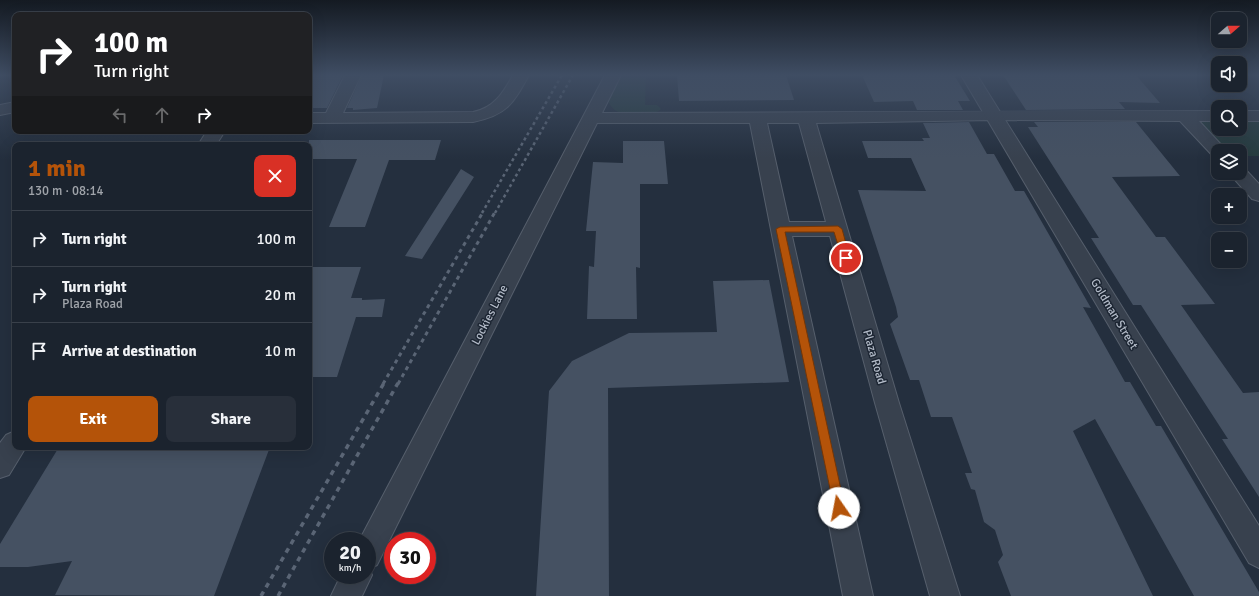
<!DOCTYPE html>
<html lang="en">
<head>
<meta charset="utf-8">
<style>
  :root { --surface:#1b232e; --page:#282f3a; --text:#f1f3f6; --muted:#a0a4aa; --line:#39404a; --accent:#b45309 }
  body { margin:0; font-family:Signika,sans-serif; background:var(--page); color:var(--text); height:100vh; display:flex; flex-direction:column; font-size:15px; white-space:nowrap }
  * { box-sizing:border-box; margin:0 }
  p { font-size:13px; color:var(--muted) }
  .icon { flex:none; width:22px; height:22px; fill:none; stroke:currentColor; stroke-width:2; stroke-linecap:round; stroke-linejoin:round }
  .map { position:relative; flex:1; overflow:hidden }
  .sheet { position:absolute; left:12px; top:142px; width:300px; height:308px; display:flex; flex-direction:column; background:var(--surface); border-radius:8px; box-shadow:0 4px 16px #0002,0 0 0 1px var(--line) }
  .sheet>* { flex:none }
  .banner { position:absolute; left:12px; top:12px; width:300px; height:122px; border-radius:8px; box-shadow:0 4px 16px #0002,0 0 0 1px var(--line); background:#202124; color:#fff; overflow:hidden }
  .needle { width:26px; rotate:70deg }
  .controls { position:absolute; left:1211px; top:12px; display:grid; gap:8px }
  .controls a { display:grid; place-items:center; width:36px; height:36px; border-radius:8px; background:var(--surface); box-shadow:0 4px 16px #0002,0 0 0 1px var(--line); font-size:20px }
  .speed { position:absolute; left:324px; top:532px; display:flex; gap:8px; font-size:20px; font-weight:700; text-align:center }
  .speed>* { display:grid; place-content:center; width:52px; height:52px; border-radius:50%; background:var(--surface); box-shadow:0 4px 16px #0002,0 0 0 1px var(--line); line-height:1 }
  .speed small { font-size:10px; font-weight:400 }
  .speed .limit { border:6px solid #d22; background:#fff; color:#111 }
  .pin { position:absolute; display:grid; place-items:center; width:34px; height:34px; color:#fff; margin:-17px; border:2px solid #fff; border-radius:50%; box-shadow:0 1px 4px #0007 }
  .me { position:absolute; width:44px; margin:-22px; rotate:348deg; stroke-linejoin:round; filter:drop-shadow(0 0 3px #0008) }
  .turn { display:flex; align-items:center; gap:14px; height:84px; padding:0 16px; font-size:18px }
  .turn .icon { width:52px; height:52px; stroke-width:2.5 }
  .turn b { display:block; font-size:28px; line-height:34px }
  .lanes { display:flex; align-items:center; height:38px; padding:0 16px; background:#0003; justify-content:center; gap:20px; direction:ltr }
  .lanes .off { opacity:.35 }
  .round { display:grid; place-items:center; flex:none; width:42px; height:42px; border-radius:8px; background:var(--page) }
  .overview { display:flex; align-items:center; justify-content:space-between; height:68px; padding:0 16px }
  h1 { font-size:24px; font-weight:700; line-height:30px; color:var(--accent) }
  .cta { display:flex; gap:8px; margin-top:auto; padding:8px 16px }
  .cta a { flex:1; height:46px; border-radius:8px; background:var(--accent); color:#fff; font-size:16px; font-weight:700; line-height:46px; text-align:center }
  .cta a+a { background:var(--page); color:var(--text) }
  ul { padding:0; list-style:none }
  li { display:flex; align-items:center; gap:12px; height:56px; padding:0 16px; border-top:1px solid var(--line) }
  li div { flex:1 }
  li b { display:block; font-size:15px }
  li em { font-style:normal }
  .map>svg:first-child { display:block }
  .green { fill:#263c3f }
  .building { fill:#455162 }
  .lines { fill:none; stroke-linecap:round; stroke-linejoin:round }
  .minor-casing { stroke:#565f6c; stroke-width:2 }
  .tertiary-casing { stroke:#565f6c; stroke-width:2 }
  .minor { fill:#38414e; fill-rule:evenodd }
  .tertiary { fill:#38414e; fill-rule:evenodd }
  .rail-far2 { stroke:#5a6575; stroke-width:2.5; stroke-dasharray:3 3; stroke-linecap:butt }
  .rail-far1 { stroke:#5a6575; stroke-width:3; stroke-dasharray:4 4; stroke-linecap:butt }
  .rail { stroke:#5a6575; stroke-width:3.5; stroke-dasharray:5 5; stroke-linecap:butt }
  .route { fill:#b45309; stroke:#753606 }
  .labels { text-anchor:middle; dominant-baseline:central; stroke-width:3; stroke-linejoin:round; paint-order:stroke }
  .street-label { font-size:12px; fill:#b4bcc9; stroke:#1d2633 }
</style>
</head>
<body>
<div class="map">
<svg width="1259" height="596" viewBox="0 0 1259 596">
  <rect width="100%" height="100%" fill="#242f3e"/>
  <!-- green -->
  <path class="green" d="M621,75H646L645,105H657L661,109C655,116 630,115 621,113C616,112 611,107 609,103L611,93Z
    M1218,119V129H1240V119H1259V156H1240V151H1224L1194,120Z"/>
  <!-- building -->
  <path class="building" d="M309,75H343L327,108H309Z
    M362,75H384L377,108L353,110V108H347Z
    M677,75H786L794,100L679,101Z
    M862,75H954L970,101H958L963,110H917L913,101L874,102Z
    M1003,75H1136L1160,103L1119,102L1125,109L1026,110Z
    M969,122L987,154H994L1015,191H1024L1091,308L1083,307L1125,382H1130L1156,426H1161L1259,592V596H1194L1095,419L1073,431L1153,596H1011L998,562L1003,555L995,530L984,522L975,490L971,489L965,473H972L952,417H931L919,380H910L890,324L898,317L896,307L858,190L926,191L911,158H868L862,141H924L922,138H930L923,123Z
    M1034,122H1136L1180,176L1112,177L1156,237H1165L1215,304L1181,305L1243,393L1259,392V497L1222,439H1228L1141,305H1133L1091,238H1099L1028,127H1038Z
    M309,140H441L435,160H389L365,227H329L357,159H309Z
    M623,141H664L668,184H640V268L636,267L637,319H587L589,266L594,267L596,231H586L593,162L623,163Z
    M461,169L474,177L422,259L405,256Z
    M309,267H361L351,298H362V300L385,299L382,317H356L337,377H309Z
    M769,280L789,382L608,388L609,596H536L549,391L572,361L629,333L717,332L713,281Z
    M59,447H270L214,596L55,595L72,561L28,567H0V544Z"/>
  <g class="lines">
    <!-- minor casing -->
    <g class="minor-casing">
      <path id="minor" d="M345,75H361L343,113L473,112C494,108 503,93 513,75H529C513,104 507,115 473,122L309,123V113H326Z
        M605,75H621L602,113C807,113 1012,110 1218,111V121H1199L1227,151H1218V157L1212,155L1180,121L993,120L816,123L899,403L960,596H930L875,403L830,236H792L873,596H843L750,123H597L377,565L369,569L372,575L362,596H331L341,575H367V541H359ZM767,123H799L826,222H789Z
        M15,102V112L0,115V105Z
        M1240,111H1259V121H1240Z
        M207,131H225L216,145H198Z
        M1240,168L1245,169L1259,184V201L1252,199L1229,173H1240Z
        M15,431V447H26L9,475L0,478V443L6,435Z"/>
    </g>
    <!-- tertiary casing -->
    <g class="tertiary-casing">
      <path id="tertiary" d="M961,75H977L1259,526V568L1249,563Z"/>
    </g>
    <!-- minor -->
    <use href="#minor" class="minor"/>
    <!-- tertiary -->
    <use href="#tertiary" class="tertiary"/>
    <!-- rail-far2 -->
    <path class="rail-far2" d="M482,213L562,75
      M495,213L573,75"/>
    <!-- rail-far1 -->
    <path class="rail-far1" d="M383,384L483,212
      M398,384L495,212"/>
    <!-- rail -->
    <path class="rail" d="M261,596L384,383
      M278,596L398,383"/>
  </g>
  <!-- sky -->
  <linearGradient id="sky" x2="0" y2="1"><stop stop-color="#141a22"/><stop offset="0.47" stop-color="#3f4d63"/><stop offset="1" stop-color="#3f4d63" stop-opacity="0"/></linearGradient>
  <rect width="1259" height="159" fill="url(#sky)"/>
  <!-- route -->
  <path class="route" d="M838,226L842,229L850,258L846,261L842,258L834,232H785L845,508L843,512L839,513L835,512L834,508L776,229L780,227Z"/>
  <g class="labels">
    <!-- street labels -->
    <g class="street-label">
      <text transform="translate(1114 314) rotate(59)">Goldman Street</text>
      <text transform="translate(490 315) rotate(-63)">Lockies Lane</text>
      <text transform="translate(874 357) rotate(74)">Plaza Road</text>
    </g>
  </g>
</svg>
<div class="controls">
<a><svg class="needle" viewBox="-14 -14 28 28"><path d="M0-13l5 13h-10z" fill="#e53935"/><path d="M0 13l5-13h-10z" fill="#a0a4aa"/></svg></a>
<a><svg class="icon" aria-label="sound" viewBox="0 0 24 24"><path d="M4 9h4l5-4v14l-5-4H4zM17 9q2 3 0 6"/></svg></a>
<a><svg class="icon" aria-label="search" viewBox="0 0 24 24"><circle cx="10" cy="10" r="6"/><path d="M15 15l6 6"/></svg></a>
<a><svg class="icon" aria-label="layers" viewBox="0 0 24 24"><path d="M12 4l9 5-9 5-9-5zM3 14l9 5 9-5"/></svg></a>
<a>+</a>
<a>−</a>
</div>
<div class="speed"><div>20<small>km/h</small></div><div class="limit">30</div></div>
<div class="pin" style="left:846px;top:258px;background:#d93025"><svg class="icon" aria-label="arrive" viewBox="0 0 24 24"><path d="M6 21V4h12l-3 4 3 4H6"/></svg></div>
<svg class="me" style="left:839px;top:508px" viewBox="-20 -20 40 40"><circle r="19" fill="#fff"/><path d="M0-13L10 11 0 6-10 11z" fill="#b45309"/></svg>
<div class="banner">
<div class="turn"><svg class="icon" aria-label="right" viewBox="0 0 24 24"><path d="M7 20v-9h11M14 6l5 5-5 5"/></svg><div><b>100 m</b>Turn right</div></div>
<div class="lanes"><svg class="icon off" aria-label="left" viewBox="0 0 24 24"><path d="M17 20v-9H6M10 6l-5 5 5 5"/></svg><svg class="icon off" aria-label="ahead" viewBox="0 0 24 24"><path d="M12 20V5M6 11l6-6 6 6"/></svg><svg class="icon" aria-label="right" viewBox="0 0 24 24"><path d="M7 20v-9h11M14 6l5 5-5 5"/></svg></div>
</div>
<section class="sheet">
<div class="overview"><div><h1>1 min</h1><p>130 m · 08:14</p></div><a class="round" style="background:#d93025;color:#fff"><svg class="icon" aria-label="close" viewBox="0 0 24 24"><path d="M6 6l12 12M18 6L6 18"/></svg></a></div>
<ul>
<li><svg class="icon" aria-label="right" viewBox="0 0 24 24"><path d="M7 20v-9h11M14 6l5 5-5 5"/></svg><div><b>Turn right</b></div><em>100 m</em></li>
<li><svg class="icon" aria-label="right" viewBox="0 0 24 24"><path d="M7 20v-9h11M14 6l5 5-5 5"/></svg><div><b>Turn right</b><p>Plaza Road</p></div><em>20 m</em></li>
<li><svg class="icon" aria-label="arrive" viewBox="0 0 24 24"><path d="M6 21V4h12l-3 4 3 4H6"/></svg><div><b>Arrive at destination</b></div><em>10 m</em></li>
</ul>
<div class="cta"><a>Exit</a><a>Share</a></div>
</section>
</div>
</body>
</html>
